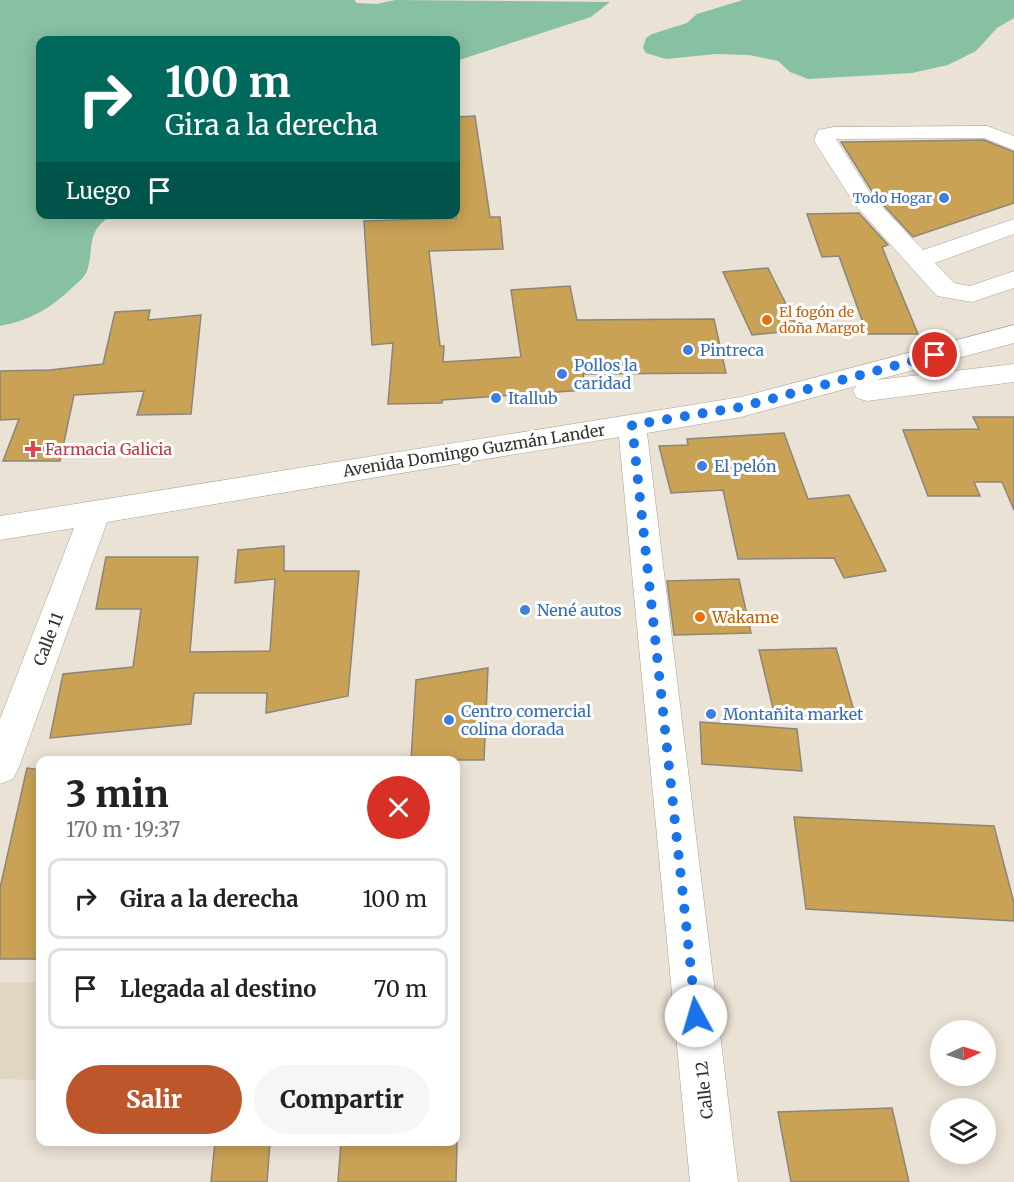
<!DOCTYPE html>
<html lang="es">
<head>
<meta charset="utf-8">
<style>
  :root { --surface:#fff; --page:#f6f6f6; --text:#222; --muted:#767676; --line:#e0e0e0; --accent:#bd562b }
  body { margin:0; font-family:Merriweather,serif; background:var(--page); color:var(--text); height:100vh; display:flex; flex-direction:column; font-size:22px; white-space:nowrap }
  * { box-sizing:border-box; margin:0 }
  p { font-size:20px; color:var(--muted) }
  .icon { flex:none; width:33px; height:33px; fill:none; stroke:currentColor; stroke-width:2; stroke-linecap:round; stroke-linejoin:round }
  .map { position:relative; flex:1; overflow:hidden }
  .sheet { position:absolute; left:36px; top:756px; width:424px; height:390px; display:flex; flex-direction:column; background:var(--surface); border-radius:12px; box-shadow:0 3px 15px #0003 }
  .sheet>* { flex:none }
  .top-card { position:absolute; left:36px; top:36px; width:424px; height:183px; border-radius:12px; box-shadow:0 3px 15px #0003; background:#00695c; color:#fff; overflow:hidden }
  .needle { width:39px; rotate:86deg }
  .tools { position:absolute; left:930px; top:1020px; display:grid; gap:12px }
  .tools a { display:grid; place-items:center; width:66px; height:66px; border-radius:50%; background:var(--surface); box-shadow:0 3px 15px #0003; font-size:30px }
  .pin { position:absolute; display:grid; place-items:center; width:51px; height:51px; color:#fff; margin:-26px; border:3px solid #fff; border-radius:50%; box-shadow:0 2px 6px #0007 }
  .me { position:absolute; width:66px; margin:-33px; rotate:354deg; stroke-linejoin:round; filter:drop-shadow(0 0 4px #0008) }
  .turn { display:flex; align-items:center; gap:21px; height:126px; padding:0 30px; font-size:27px }
  .turn .icon { width:78px; height:78px; stroke-width:2.5 }
  .turn b { display:block; font-size:42px; line-height:51px }
  .then { display:flex; align-items:center; height:57px; padding:0 30px; background:#0003; gap:12px; font-size:22px }
  .round { display:grid; place-items:center; flex:none; width:63px; height:63px; border-radius:32px; background:var(--page) }
  .head { display:flex; align-items:center; justify-content:space-between; height:102px; padding:0 30px }
  h1 { font-size:36px; font-weight:800; line-height:45px }
  .action { display:flex; gap:12px; margin-top:auto; padding:12px 30px }
  .action a { flex:1; height:69px; border-radius:36px; background:var(--accent); color:#fff; font-size:24px; font-weight:800; line-height:69px; text-align:center }
  .action a+a { background:var(--page); color:var(--text) }
  ul { padding:0; list-style:none }
  li { display:flex; align-items:center; gap:18px; height:81px; margin:0 12px 9px; padding:0 18px; border:3px solid var(--line); border-radius:12px }
  li div { flex:1 }
  li b { display:block; font-size:22px }
  li em { font-style:normal }
  .map>svg:first-child { display:block }
  .built { fill:#e1d6c1 }
  .green { fill:#88c0a4 }
  .building { fill:#c9a256; stroke:#8c8579; stroke-width:1.5 }
  .lines { fill:none; stroke-linecap:round; stroke-linejoin:round }
  .minor-casing { stroke:#a9a194; stroke-width:1 }
  .minor { fill:#fff; fill-rule:evenodd }
  .route { stroke:#1a73e8; stroke-width:10; stroke-dasharray:0 18 }
  .shop-dot { fill:#3f7fe0; stroke:#fff; stroke-width:2 }
  .food-dot { fill:#e8710a; stroke:#fff; stroke-width:2 }
  .health-dot { fill:#e0444e; stroke:#fff; stroke-width:2 }
  .labels { text-anchor:middle; dominant-baseline:central; stroke-width:6; stroke-linejoin:round; paint-order:stroke }
  .far-shop-label { font-size:14px; fill:#366cbe; stroke:#fff; text-anchor:end }
  .far-food-label { font-size:14px; fill:#c56008; stroke:#fff; text-anchor:start }
  .shop-label { font-size:16px; fill:#366cbe; stroke:#fff; text-anchor:start }
  .health-label { font-size:16px; fill:#be3a42; stroke:#fff; text-anchor:start }
  .street-label { font-size:16px; fill:#34312c; stroke:#fff }
  .food-label { font-size:16px; fill:#c56008; stroke:#fff; text-anchor:start }
</style>
</head>
<body>
<div class="map">
<svg width="1014" height="1182" viewBox="0 0 1014 1182">
  <rect width="100%" height="100%" fill="#eae2d4"/>
  <!-- built -->
  <path class="built" d="M0,982H40V1080L0,1079Z"/>
  <!-- green -->
  <path class="green" d="M0,0H354L357,3L377,4L395,0L610,2L591,17L456,61V40H40V214L112,215C85,232 95,246 87,271C85,277 77,283 72,288C49,309 31,320 0,326Z
    M743,0H1014V18L997,28L976,51L948,65L912,73L808,79L790,72L778,61L749,55L716,54L666,59L646,53L643,48L646,38L652,34L687,23L697,14Z"/>
  <!-- building -->
  <path class="building" d="M475,116L490,217H500L503,249L429,251L440,346H444L443,362L521,357L511,290L570,286L577,320L714,319L726,373L583,374L585,390L442,400V403L388,404L393,343L372,345L364,221L456,218V117Z
    M984,140L1014,152V203L913,237L875,196L841,142Z
    M859,213L888,245L882,247L918,334H867L839,256L822,257L807,214Z
    M768,268L799,330L752,335L723,272Z
    M150,310L148,320L201,315L191,414L137,415L144,391L74,395L60,461H3L19,419L0,420V371L50,370L103,364L115,312Z
    M973,417H1014V510L1002,482H974L980,496H928L903,430L979,429Z
    M784,433L808,499L849,495L886,571L844,578L834,558L738,559L723,490L671,493L659,446L688,445L687,439Z
    M284,546V571H359L348,696L266,713L267,693H194L191,724L50,738L63,674L133,667L141,609H96L106,557H198L190,652L270,651L275,579L235,583L238,550Z
    M739,579L751,633L674,635L667,581Z
    M836,648L856,718L776,721L759,650Z
    M488,668L484,760H411L416,680Z
    M700,722L797,729L802,771L702,764Z
    M27,768L40,770V959H0V888Z
    M794,817L994,826L1014,903V921L806,909Z
    M892,1108L909,1182H791L778,1112Z
    M215,1142H270L267,1182H211Z
    M341,1142H457L456,1182H338Z"/>
  <g class="lines">
    <!-- minor casing -->
    <g class="minor-casing">
      <path id="minor" d="M987,126L1014,136V150L984,138L836,139L873,197L923,250L1014,219V234L935,263L954,283L970,286L1014,271V288L972,302L937,296L856,206L814,141L818,130L834,127Z
        M1014,325V343L876,380L1014,364V382L867,401L857,398L853,391L856,386L741,417L647,433L738,1182H690L619,437L107,522L19,767L13,779L0,784V719L74,528L0,540V516L741,397Z"/>
    </g>
    <!-- minor -->
    <use href="#minor" class="minor"/>
  </g>
  <g class="lines">
    <!-- route -->
    <path class="route" d="M696,1016L632,425L741,407L935,355"/>
  </g>
  <!-- markers -->
  <g class="shop-dot">
    <circle cx="944" cy="198" r="6"/>
    <circle cx="688" cy="350" r="6"/>
    <circle cx="562" cy="374" r="6"/>
    <circle cx="496" cy="398" r="6"/>
    <circle cx="702" cy="466" r="6"/>
    <circle cx="525" cy="610" r="6"/>
    <circle cx="711" cy="714" r="6"/>
    <circle cx="449" cy="720" r="6"/>
  </g>
  <g class="food-dot">
    <circle cx="767" cy="320" r="6"/>
    <circle cx="700" cy="617" r="6"/>
  </g>
  <path class="health-dot" d="M30 440h6v6h6v6h-6v6h-6v-6h-6v-6h6z"/>
  <g class="labels">
    <!-- far-shop labels -->
    <g class="far-shop-label">
      <text x="932" y="198">Todo Hogar</text>
    </g>
    <!-- far-food labels -->
    <g class="far-food-label">
      <text x="779" y="312">El fogón de<tspan x="779" dy="16">doña Margot</tspan></text>
    </g>
    <!-- shop labels -->
    <g class="shop-label">
      <text x="700" y="350">Pintreca</text>
      <text x="574" y="365">Pollos la<tspan x="574" dy="18">caridad</tspan></text>
      <text x="508" y="398">Itallub</text>
      <text x="714" y="466">El pelón</text>
      <text x="537" y="610">Nené autos</text>
      <text x="461" y="711">Centro comercial<tspan x="461" dy="18">colina dorada</tspan></text>
      <text x="723" y="714">Montañita market</text>
    </g>
    <!-- health labels -->
    <g class="health-label">
      <text x="45" y="449">Farmacia Galicia</text>
    </g>
    <!-- street labels -->
    <g class="street-label">
      <text transform="translate(474 450) rotate(-9)">Avenida Domingo Guzmán Lander</text>
      <text transform="translate(48 639) rotate(-69)">Calle 11</text>
      <text transform="translate(704 1090) rotate(-96)">Calle 12</text>
    </g>
    <!-- food labels -->
    <g class="food-label">
      <text x="712" y="617">Wakame</text>
    </g>
  </g>
</svg>
<div class="tools">
<a><svg class="needle" viewBox="-14 -14 28 28"><path d="M0-13l5 13h-10z" fill="#e53935"/><path d="M0 13l5-13h-10z" fill="#767676"/></svg></a>
<a><svg class="icon" aria-label="layers" viewBox="0 0 24 24"><path d="M12 4l9 5-9 5-9-5zM3 14l9 5 9-5"/></svg></a>
</div>
<div class="pin" style="left:935px;top:355px;background:#d93025"><svg class="icon" aria-label="arrive" viewBox="0 0 24 24"><path d="M6 21V4h12l-3 4 3 4H6"/></svg></div>
<svg class="me" style="left:696px;top:1016px" viewBox="-20 -20 40 40"><circle r="19" fill="#fff"/><path d="M0-13L10 11 0 6-10 11z" fill="#1a73e8"/></svg>
<div class="top-card">
<div class="turn"><svg class="icon" aria-label="right" viewBox="0 0 24 24"><path d="M7 20v-9h11M14 6l5 5-5 5"/></svg><div><b>100 m</b>Gira a la derecha</div></div>
<div class="then">Luego<svg class="icon" aria-label="arrive" viewBox="0 0 24 24"><path d="M6 21V4h12l-3 4 3 4H6"/></svg></div>
</div>
<section class="sheet">
<div class="head"><div><h1>3 min</h1><p>170 m · 19:37</p></div><a class="round" style="background:#d93025;color:#fff"><svg class="icon" aria-label="close" viewBox="0 0 24 24"><path d="M6 6l12 12M18 6L6 18"/></svg></a></div>
<ul>
<li><svg class="icon" aria-label="right" viewBox="0 0 24 24"><path d="M7 20v-9h11M14 6l5 5-5 5"/></svg><div><b>Gira a la derecha</b></div><em>100 m</em></li>
<li><svg class="icon" aria-label="arrive" viewBox="0 0 24 24"><path d="M6 21V4h12l-3 4 3 4H6"/></svg><div><b>Llegada al destino</b></div><em>70 m</em></li>
</ul>
<div class="action"><a>Salir</a><a>Compartir</a></div>
</section>
</div>
</body>
</html>
